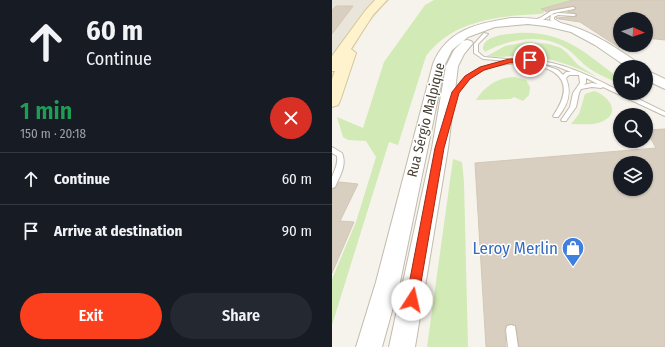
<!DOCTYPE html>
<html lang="en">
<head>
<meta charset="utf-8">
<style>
  :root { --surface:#171b24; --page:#242831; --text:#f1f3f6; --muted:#9ea1a6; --line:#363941; --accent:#fc3f1d }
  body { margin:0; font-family:"Fira Sans Condensed",sans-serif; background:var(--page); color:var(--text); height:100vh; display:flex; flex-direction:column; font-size:15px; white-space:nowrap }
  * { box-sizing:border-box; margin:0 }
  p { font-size:13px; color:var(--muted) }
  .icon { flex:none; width:22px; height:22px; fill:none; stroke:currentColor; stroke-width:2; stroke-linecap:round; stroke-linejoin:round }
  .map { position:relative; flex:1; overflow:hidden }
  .drawer { display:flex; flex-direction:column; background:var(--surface); width:332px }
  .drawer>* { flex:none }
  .guide { background:#171b24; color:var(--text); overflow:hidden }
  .needle { width:26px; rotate:94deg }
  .tools { position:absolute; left:281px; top:12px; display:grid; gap:8px }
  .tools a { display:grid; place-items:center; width:40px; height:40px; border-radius:50%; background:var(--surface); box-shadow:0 1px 3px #0004; font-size:20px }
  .pin { position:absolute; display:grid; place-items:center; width:34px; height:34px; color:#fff; margin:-17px; border:2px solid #fff; border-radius:50%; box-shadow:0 1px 4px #0007 }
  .me { position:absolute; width:44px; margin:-22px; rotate:10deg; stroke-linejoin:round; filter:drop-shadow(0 0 3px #0008) }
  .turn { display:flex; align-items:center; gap:14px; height:84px; padding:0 20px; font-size:18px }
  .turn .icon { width:52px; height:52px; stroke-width:2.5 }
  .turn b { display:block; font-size:28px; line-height:34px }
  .round { display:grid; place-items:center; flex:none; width:42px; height:42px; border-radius:21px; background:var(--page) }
  .headline { display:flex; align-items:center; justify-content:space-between; height:68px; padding:0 20px }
  h1 { font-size:24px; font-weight:600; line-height:30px; color:#1e9e55 }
  .button { display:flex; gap:8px; margin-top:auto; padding:8px 20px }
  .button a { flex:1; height:46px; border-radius:24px; background:var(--accent); color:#fff; font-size:16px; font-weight:600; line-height:46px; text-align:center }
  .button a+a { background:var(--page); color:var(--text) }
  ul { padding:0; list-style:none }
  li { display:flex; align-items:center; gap:12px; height:52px; padding:0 20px; border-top:1px solid var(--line) }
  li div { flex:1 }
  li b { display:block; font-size:15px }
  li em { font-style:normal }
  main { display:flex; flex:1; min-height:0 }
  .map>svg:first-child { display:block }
  .residential { fill:#eae5da }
  .green { fill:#d2eab5 }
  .building { fill:#d8cfc1; stroke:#d3c7b4; fill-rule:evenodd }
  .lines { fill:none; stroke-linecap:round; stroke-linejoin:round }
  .service-casing { stroke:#c2bbae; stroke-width:2 }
  .tertiary-casing { stroke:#c2bbae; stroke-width:2 }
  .secondary-casing { stroke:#d6c79b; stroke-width:2 }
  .service { fill:#fff; fill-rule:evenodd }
  .tertiary { fill:#fff; fill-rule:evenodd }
  .secondary { fill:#fff3cd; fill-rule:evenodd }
  .route { fill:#fc3f1d; stroke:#a42913 }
  .labels { text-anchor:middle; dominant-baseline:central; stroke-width:3; stroke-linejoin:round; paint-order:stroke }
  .street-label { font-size:14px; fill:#4b4439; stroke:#fff }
  .near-shop-label { font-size:17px; fill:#366cbe; stroke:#fff; text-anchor:end }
</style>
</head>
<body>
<main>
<section class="drawer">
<div class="guide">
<div class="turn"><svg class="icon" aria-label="ahead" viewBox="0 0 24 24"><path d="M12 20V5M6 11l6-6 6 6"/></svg><div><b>60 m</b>Continue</div></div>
</div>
<div class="headline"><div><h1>1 min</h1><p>150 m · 20:18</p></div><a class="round" style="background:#d93025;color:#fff"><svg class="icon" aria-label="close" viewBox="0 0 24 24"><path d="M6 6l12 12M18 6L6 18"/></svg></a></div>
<ul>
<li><svg class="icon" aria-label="ahead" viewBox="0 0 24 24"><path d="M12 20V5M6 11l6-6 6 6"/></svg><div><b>Continue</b></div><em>60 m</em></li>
<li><svg class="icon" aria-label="arrive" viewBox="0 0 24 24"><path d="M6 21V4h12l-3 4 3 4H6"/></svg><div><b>Arrive at destination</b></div><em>90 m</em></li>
</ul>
<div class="button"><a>Exit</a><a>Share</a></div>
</section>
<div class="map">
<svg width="333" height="347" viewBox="0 0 333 347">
  <rect width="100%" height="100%" fill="#f6f3ec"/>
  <!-- residential -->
  <path class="residential" d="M0,0H58L53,4L35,25L0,85Z"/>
  <!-- green -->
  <path class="green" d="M102,0H241L211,8L212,13L208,14C166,16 121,20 94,56L66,145L57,142L0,325V279L24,222L44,157L34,141L16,140L11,137L5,117L31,128L52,62L93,5Z
    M186,33C233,31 253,53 288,79V84C278,79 267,75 258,69C249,63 243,54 235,49C211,32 176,39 153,52L151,49C151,35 176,34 186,33Z
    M195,42L217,44L229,48L234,52L246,65L265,77C241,66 219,57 193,56C180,55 168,58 155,56L173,46Z
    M183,77L194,80L198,87L197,95L191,101L182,97L179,99L144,100C153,86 166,77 183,77Z
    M262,91C273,94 290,110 273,120C263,126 251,124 239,124L247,114L253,94Z
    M121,159L130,162L132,182L136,347H95Z"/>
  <!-- building -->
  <path class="building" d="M241,0H333V40L314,38V19H288V48L248,22L227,19L224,18L245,16V14L243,13L235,12L243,10L244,8L242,6L219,10L215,12L209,9Z
    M4,6H21L0,34V10Z
    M333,129V347H187L184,326L179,324L175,325L173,330L174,347H154L143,163L324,148L314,130ZM288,163H314V189H288Z
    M7,182L26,184L8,221L22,222L0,273V189L4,188Z"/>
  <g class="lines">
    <!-- service casing -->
    <g class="service-casing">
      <path id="service" d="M241,7L243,8L242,9L222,13L209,21L201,22L199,21L208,18L219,11Z
        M226,13L242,14L244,15L242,16L226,15L222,17V19L230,24L231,25L229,26L218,20L219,15Z
        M152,33L156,34L146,44V52L152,57L174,59H176V61L151,59L142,53V44Z
        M194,59C231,62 256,75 288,91V93H294L333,112V116L271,87L269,88L260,87L249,89L247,93L244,107L234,121H230L229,120L238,107L241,93L248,83L247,75H237L234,78C240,93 236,105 226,117H222L221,116C230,103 239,85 223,73C218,69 209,67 202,65L203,63C178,62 146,65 130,86C126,91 125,97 122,102H118L117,101C130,67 161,62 194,59ZM206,63L224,66L239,72H234L231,75L226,70ZM254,78L266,84L260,83L252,85L254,83Z
        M0,147L10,153C15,165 8,176 3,187L0,188C0,185 0,180 0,177C3,169 6,165 5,156L0,153Z
        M179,325L183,326L186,347H176L174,330L175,326Z"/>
    </g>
    <!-- tertiary casing -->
    <g class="tertiary-casing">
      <path id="tertiary" d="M179,18C223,17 253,27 290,52C296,56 305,61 309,67H295L263,45L239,32L213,26L196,24L163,27L136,37L120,50L113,64L68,282L50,347H24L44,282L101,64C114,30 146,23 179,18Z
        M135,40L139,41L141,43L132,54L126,66L116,148L83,347H57L100,148L114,66L122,50L131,41Z
        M314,70L333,79V89L314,80Z"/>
    </g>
    <!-- secondary casing -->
    <g class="secondary-casing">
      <path id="secondary" d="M43,0H55L41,15L19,49L24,53L8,101L6,105L0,107V79L3,71H0V56L33,11Z"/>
    </g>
    <!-- service -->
    <use href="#service" class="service"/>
    <!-- tertiary -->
    <use href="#tertiary" class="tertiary"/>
    <!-- secondary -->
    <use href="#secondary" class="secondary"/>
  </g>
  <!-- route -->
  <path class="route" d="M198,58L201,60V61L177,63L152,70L138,79L127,93L112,148L86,300L85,304L80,306L76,304L74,300L103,148L120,92L133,76L148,67L177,59Z"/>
  <!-- icons -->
  <defs>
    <g id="shop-pin" transform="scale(1.15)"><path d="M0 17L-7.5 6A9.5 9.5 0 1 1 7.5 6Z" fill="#3f7fe0" stroke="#fff"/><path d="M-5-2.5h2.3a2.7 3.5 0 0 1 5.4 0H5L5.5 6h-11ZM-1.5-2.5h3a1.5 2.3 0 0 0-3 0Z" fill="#fff"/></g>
  </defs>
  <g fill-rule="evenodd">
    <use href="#shop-pin" x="241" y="248"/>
  </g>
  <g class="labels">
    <!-- street labels -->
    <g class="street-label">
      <text transform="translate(94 120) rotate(-76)">Rua Sérgio Malpique</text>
    </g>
    <!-- near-shop labels -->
    <g class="near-shop-label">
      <text x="226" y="248">Leroy Merlin</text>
    </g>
  </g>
</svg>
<div class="tools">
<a><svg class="needle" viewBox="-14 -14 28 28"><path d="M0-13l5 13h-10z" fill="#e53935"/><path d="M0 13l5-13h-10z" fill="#9ea1a6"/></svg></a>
<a><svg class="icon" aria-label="sound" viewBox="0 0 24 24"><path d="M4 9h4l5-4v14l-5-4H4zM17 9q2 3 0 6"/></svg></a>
<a><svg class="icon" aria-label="search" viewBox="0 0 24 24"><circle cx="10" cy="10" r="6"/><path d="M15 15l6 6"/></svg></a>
<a><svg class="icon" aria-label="layers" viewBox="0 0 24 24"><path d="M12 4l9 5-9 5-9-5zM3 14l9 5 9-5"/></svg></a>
</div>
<div class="pin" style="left:198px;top:60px;background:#d93025"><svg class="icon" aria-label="arrive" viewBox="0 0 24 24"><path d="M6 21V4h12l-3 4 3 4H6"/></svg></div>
<svg class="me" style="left:80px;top:300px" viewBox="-20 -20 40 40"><circle r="19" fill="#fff"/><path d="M0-13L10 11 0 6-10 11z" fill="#fc3f1d"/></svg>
</div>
</main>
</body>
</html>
